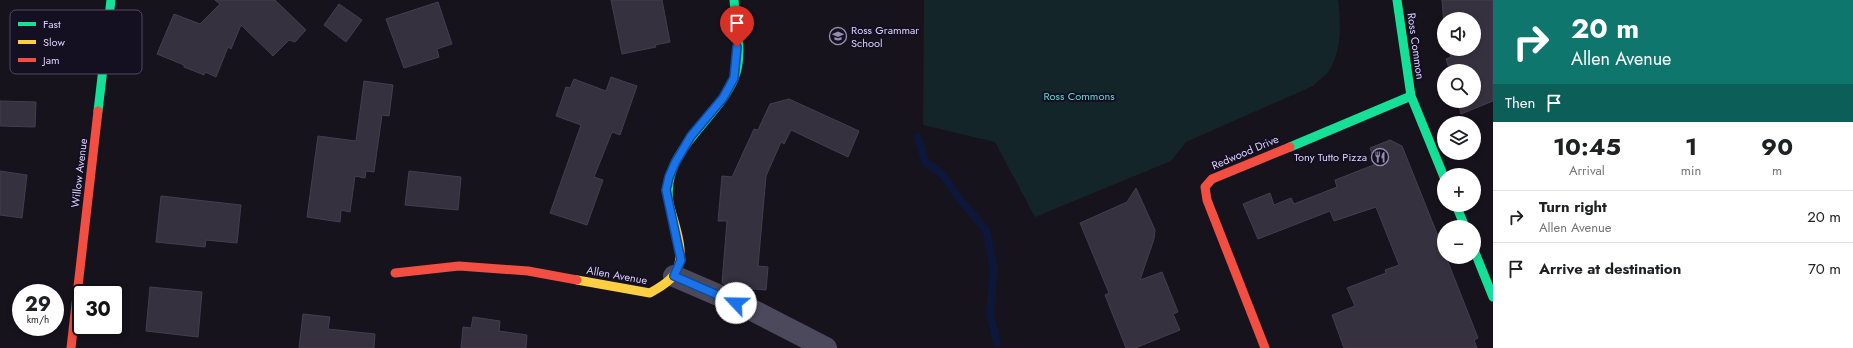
<!DOCTYPE html>
<html lang="en">
<head>
<meta charset="utf-8">
<style>
  :root { --surface:#fff; --page:#f6f6f6; --text:#202124; --muted:#757577; --line:#e0e0e0 }
  body { margin:0; font-family:Jost,sans-serif; background:var(--page); color:var(--text); height:100vh; display:flex; flex-direction:column; font-size:15px; white-space:nowrap }
  * { box-sizing:border-box; margin:0 }
  p { font-size:13px; color:var(--muted) }
  .icon { flex:none; width:22px; height:22px; fill:none; stroke:currentColor; stroke-width:2; stroke-linecap:round; stroke-linejoin:round }
  .map { position:relative; flex:1; overflow:hidden }
  .panel { display:flex; flex-direction:column; background:var(--surface); width:360px }
  .panel>* { flex:none }
  .banner { background:#0f766e; color:#fff; overflow:hidden }
  .controls { position:absolute; left:1437px; top:12px; display:grid; gap:8px }
  .controls a { display:grid; place-items:center; width:44px; height:44px; border-radius:50%; background:var(--surface); box-shadow:0 2px 6px #0003; font-size:20px }
  .speed { position:absolute; left:12px; top:284px; display:flex; gap:8px; font-size:20px; font-weight:700; text-align:center }
  .speed>* { display:grid; place-content:center; width:52px; height:52px; border-radius:50%; background:var(--surface); box-shadow:0 2px 6px #0003; line-height:1 }
  .speed small { font-size:10px; font-weight:400 }
  .speed .limit { border:2px solid #111; border-radius:6px; background:#fff; color:#111 }
  .pin { position:absolute; display:grid; place-items:center; width:34px; height:34px; color:#fff; margin:-41px -17px; border-radius:50% 50% 50% 0; rotate:-45deg; box-shadow:0 0 4px #0007 }
  .pin .icon { rotate:45deg }
  .me { position:absolute; width:44px; margin:-22px; rotate:294deg; stroke-linejoin:round; filter:drop-shadow(0 0 3px #0008) }
  .turn { display:flex; align-items:center; gap:14px; height:84px; padding:0 12px; font-size:18px }
  .turn .icon { width:52px; height:52px; stroke-width:2.5 }
  .turn b { display:block; font-size:28px; line-height:34px }
  .then { display:flex; align-items:center; height:38px; padding:0 12px; background:#0003; gap:8px; font-size:15px }
  .eta { display:flex; justify-content:space-evenly; align-items:center; height:68px; text-align:center }
  .eta b { font-size:24px; font-weight:700; line-height:28px }
  ul { padding:0; list-style:none }
  li { display:flex; align-items:center; gap:12px; height:52px; padding:0 12px; border-top:1px solid var(--line) }
  li div { flex:1 }
  li b { display:block; font-size:15px }
  li em { font-style:normal }
  main { display:flex; flex:1; min-height:0 }
  .map>svg:first-child { display:block }
  .green { fill:#132528 }
  .lines { fill:none; stroke-linecap:round; stroke-linejoin:round }
  .stream { stroke:#0d1739; stroke-width:8 }
  .building { fill:#36313f; stroke:#443d50 }
  .street { stroke:#4c495d; stroke-width:22 }
  .fast { stroke:#16e098; stroke-width:9 }
  .slow { stroke:#ffcf43; stroke-width:9 }
  .jam { stroke:#f24e42; stroke-width:9 }
  .route-casing { stroke:#114b97; stroke-width:10 }
  .route { stroke:#1a73e8; stroke-width:7 }
  .labels { text-anchor:middle; dominant-baseline:central; stroke-width:4; stroke-linejoin:round; paint-order:stroke }
  .poi-label { font-size:11px; fill:#dcd1fc; stroke:#140f21; text-anchor:start }
  .street-label { font-size:11px; fill:#dcd1fc; stroke:#140f21 }
  .park-label { font-size:11px; fill:#62d7cb; stroke:#140f21 }
  .key { fill:#140f21; stroke:#504963; stroke-width:1 }
  .key-label { font-size:11px; fill:#dcd1fc }
</style>
</head>
<body>
<main>
<div class="map">
<svg width="1493" height="348" viewBox="0 0 1493 348">
  <rect width="100%" height="100%" fill="#16131d"/>
  <!-- green -->
  <path class="green" d="M924,0H1338C1341,22 1342,51 1329,71C1325,76 1318,81 1313,86L1186,142L1171,161L1035,217L995,142L923,125Z"/>
  <g class="lines">
    <!-- stream -->
    <path class="stream" d="M918,137L925,162L942,174L961,201L986,230L994,268L990,314L997,343"/>
  </g>
  <!-- building -->
  <path class="building" d="M215,0H275L306,30L295,42L289,40L273,56L241,25L231,49L228,47L216,77L205,72L204,75L184,67V65L157,54L174,14L200,24L220,4Z
    M611,0H662L670,42L655,45L656,47L622,54Z
    M1442,0H1493V101L1461,114L1458,101H1474V71H1450L1446,59L1451,57L1448,49H1474V19H1444V25Z
    M438,2L452,44L437,49L439,57L404,68L386,19Z
    M339,4L362,20L346,42L324,25Z
    M611,77L637,86L620,135L612,132L594,177L603,180L587,225L550,213L581,125L556,116L566,87L570,88L574,79L606,91Z
    M364,81L393,85L389,116L382,115L374,172L366,171L365,178L355,176L350,212L341,210L340,222L307,217L318,136L356,141Z
    M789,99L859,131L848,157L791,130L784,144L781,142L766,176L758,266L768,267L766,290L730,287L722,283L727,221H718L722,176L732,177L754,129L758,130L770,104Z
    M0,101L36,102L35,127L0,126Z
    M1390,140L1402,146L1444,251V257H1446L1478,338L1474,340L1477,348H1344L1332,315L1355,306L1347,288L1386,273L1385,270L1399,265L1376,207L1334,221L1330,211L1258,239L1243,204L1270,193L1274,205L1291,198L1294,204L1337,187L1335,180L1376,164L1370,148Z
    M0,171L27,175L22,218L0,215Z
    M409,171L461,177L458,210L405,205Z
    M1136,188L1155,230L1154,239L1140,280L1162,272L1178,312L1173,314L1180,330L1135,348H1126L1105,295L1109,293L1080,223L1127,202Z
    M161,196L241,205L237,243L206,240L205,247L156,242Z
    M150,287L202,292L198,337L146,331Z
    M303,314L330,317L328,329L375,334L374,348H299Z
    M473,317L500,321L499,331L527,335L526,348H461L463,327L471,328Z"/>
  <g class="lines">
    <!-- street -->
    <path class="street" d="M674,276L748,308L826,348"/>
    <!-- fast -->
    <path class="fast" d="M1397,0L1411,96L1444,177
      M98,111L111,0
      M1290,147L1411,96
      M669,203C661,150 715,123 734,79C744,55 736,25 734,0
      M1456,205L1465,227
      M1474,250L1493,297"/>
    <!-- slow -->
    <path class="slow" d="M577,280L650,293C658,288 667,284 673,276C689,256 674,225 669,203"/>
    <!-- jam -->
    <path class="jam" d="M395,273L459,266L528,271L577,280
      M71,348L98,111
      M1265,348L1207,200L1205,187L1212,179L1290,147"/>
  </g>
  <g class="lines">
    <!-- route casing -->
    <g class="route-casing">
      <path id="route" d="M736,303L674,276L681,260L666,190L669,177L675,163L691,136L723,98L734,78L737,47"/>
    </g>
    <!-- route -->
    <use href="#route" class="route"/>
  </g>
  <!-- icons -->
  <defs>
    <g id="school-ring" transform="scale(0.9)"><circle r="9.5" fill="#140f21" stroke="#978eae" stroke-width="1.5"/><path d="M0-5L7-2L0 1L-7-2ZM-4 1L0 2.5L4 1V4Q0 6-4 4Z" fill="#978eae"/></g>
    <g id="restaurant-ring" transform="scale(0.9)"><circle r="9.5" fill="#140f21" stroke="#978eae" stroke-width="1.5"/><path d="M-5-6h1v4h1v-4h1v4h1v-4h1v5L-1.5 .5V6h-2V.5L-5-1ZM5-6V6H3V1.5H1.5Q1.5-4 5-6Z" fill="#978eae"/></g>
  </defs>
  <g fill-rule="evenodd">
    <use href="#school-ring" x="838" y="36"/>
    <use href="#restaurant-ring" x="1380" y="157"/>
  </g>
  <g class="labels">
    <!-- poi labels -->
    <g class="poi-label">
      <text x="851" y="30">Ross Grammar<tspan x="851" dy="13">School</tspan></text>
      <text x="1367" y="157" text-anchor="end">Tony Tutto Pizza</text>
    </g>
    <!-- street labels -->
    <g class="street-label">
      <text transform="translate(1416 46) rotate(82)">Ross Common</text>
      <text transform="translate(1245 152) rotate(-23)">Redwood Drive</text>
      <text transform="translate(79 173) rotate(-83)">Willow Avenue</text>
      <text transform="translate(617 275) rotate(10)">Allen Avenue</text>
    </g>
    <!-- park labels -->
    <g class="park-label">
      <text x="1079" y="96">Ross Commons</text>
    </g>
  </g>
  <!-- legend -->
  <rect x="10" y="10" width="132" height="64" rx="6" class="key"/>
  <rect x="18" y="22" width="18" height="4" fill="#16e098"/>
  <rect x="18" y="40" width="18" height="4" fill="#ffcf43"/>
  <rect x="18" y="58" width="18" height="4" fill="#f24e42"/>
  <g class="key-label">
    <text x="43" y="28">Fast</text>
    <text x="43" y="46">Slow</text>
    <text x="43" y="64">Jam</text>
  </g>
</svg>
<div class="controls">
<a><svg class="icon" aria-label="sound" viewBox="0 0 24 24"><path d="M4 9h4l5-4v14l-5-4H4zM17 9q2 3 0 6"/></svg></a>
<a><svg class="icon" aria-label="search" viewBox="0 0 24 24"><circle cx="10" cy="10" r="6"/><path d="M15 15l6 6"/></svg></a>
<a><svg class="icon" aria-label="layers" viewBox="0 0 24 24"><path d="M12 4l9 5-9 5-9-5zM3 14l9 5 9-5"/></svg></a>
<a>+</a>
<a>−</a>
</div>
<div class="speed"><div>29<small>km/h</small></div><div class="limit">30</div></div>
<div class="pin" style="left:737px;top:47px;background:#d93025"><svg class="icon" aria-label="arrive" viewBox="0 0 24 24"><path d="M6 21V4h12l-3 4 3 4H6"/></svg></div>
<svg class="me" style="left:736px;top:303px" viewBox="-20 -20 40 40"><circle r="19" fill="#fff"/><path d="M0-13L10 11 0 6-10 11z" fill="#1a73e8"/></svg>
</div>
<section class="panel">
<div class="banner">
<div class="turn"><svg class="icon" aria-label="right" viewBox="0 0 24 24"><path d="M7 20v-9h11M14 6l5 5-5 5"/></svg><div><b>20 m</b>Allen Avenue</div></div>
<div class="then">Then<svg class="icon" aria-label="arrive" viewBox="0 0 24 24"><path d="M6 21V4h12l-3 4 3 4H6"/></svg></div>
</div>
<div class="eta">
<div><b>10:45</b><p>Arrival</p></div>
<div><b>1</b><p>min</p></div>
<div><b>90</b><p>m</p></div>
</div>
<ul>
<li><svg class="icon" aria-label="right" viewBox="0 0 24 24"><path d="M7 20v-9h11M14 6l5 5-5 5"/></svg><div><b>Turn right</b><p>Allen Avenue</p></div><em>20 m</em></li>
<li><svg class="icon" aria-label="arrive" viewBox="0 0 24 24"><path d="M6 21V4h12l-3 4 3 4H6"/></svg><div><b>Arrive at destination</b></div><em>70 m</em></li>
</ul>
</section>
</main>
</body>
</html>
